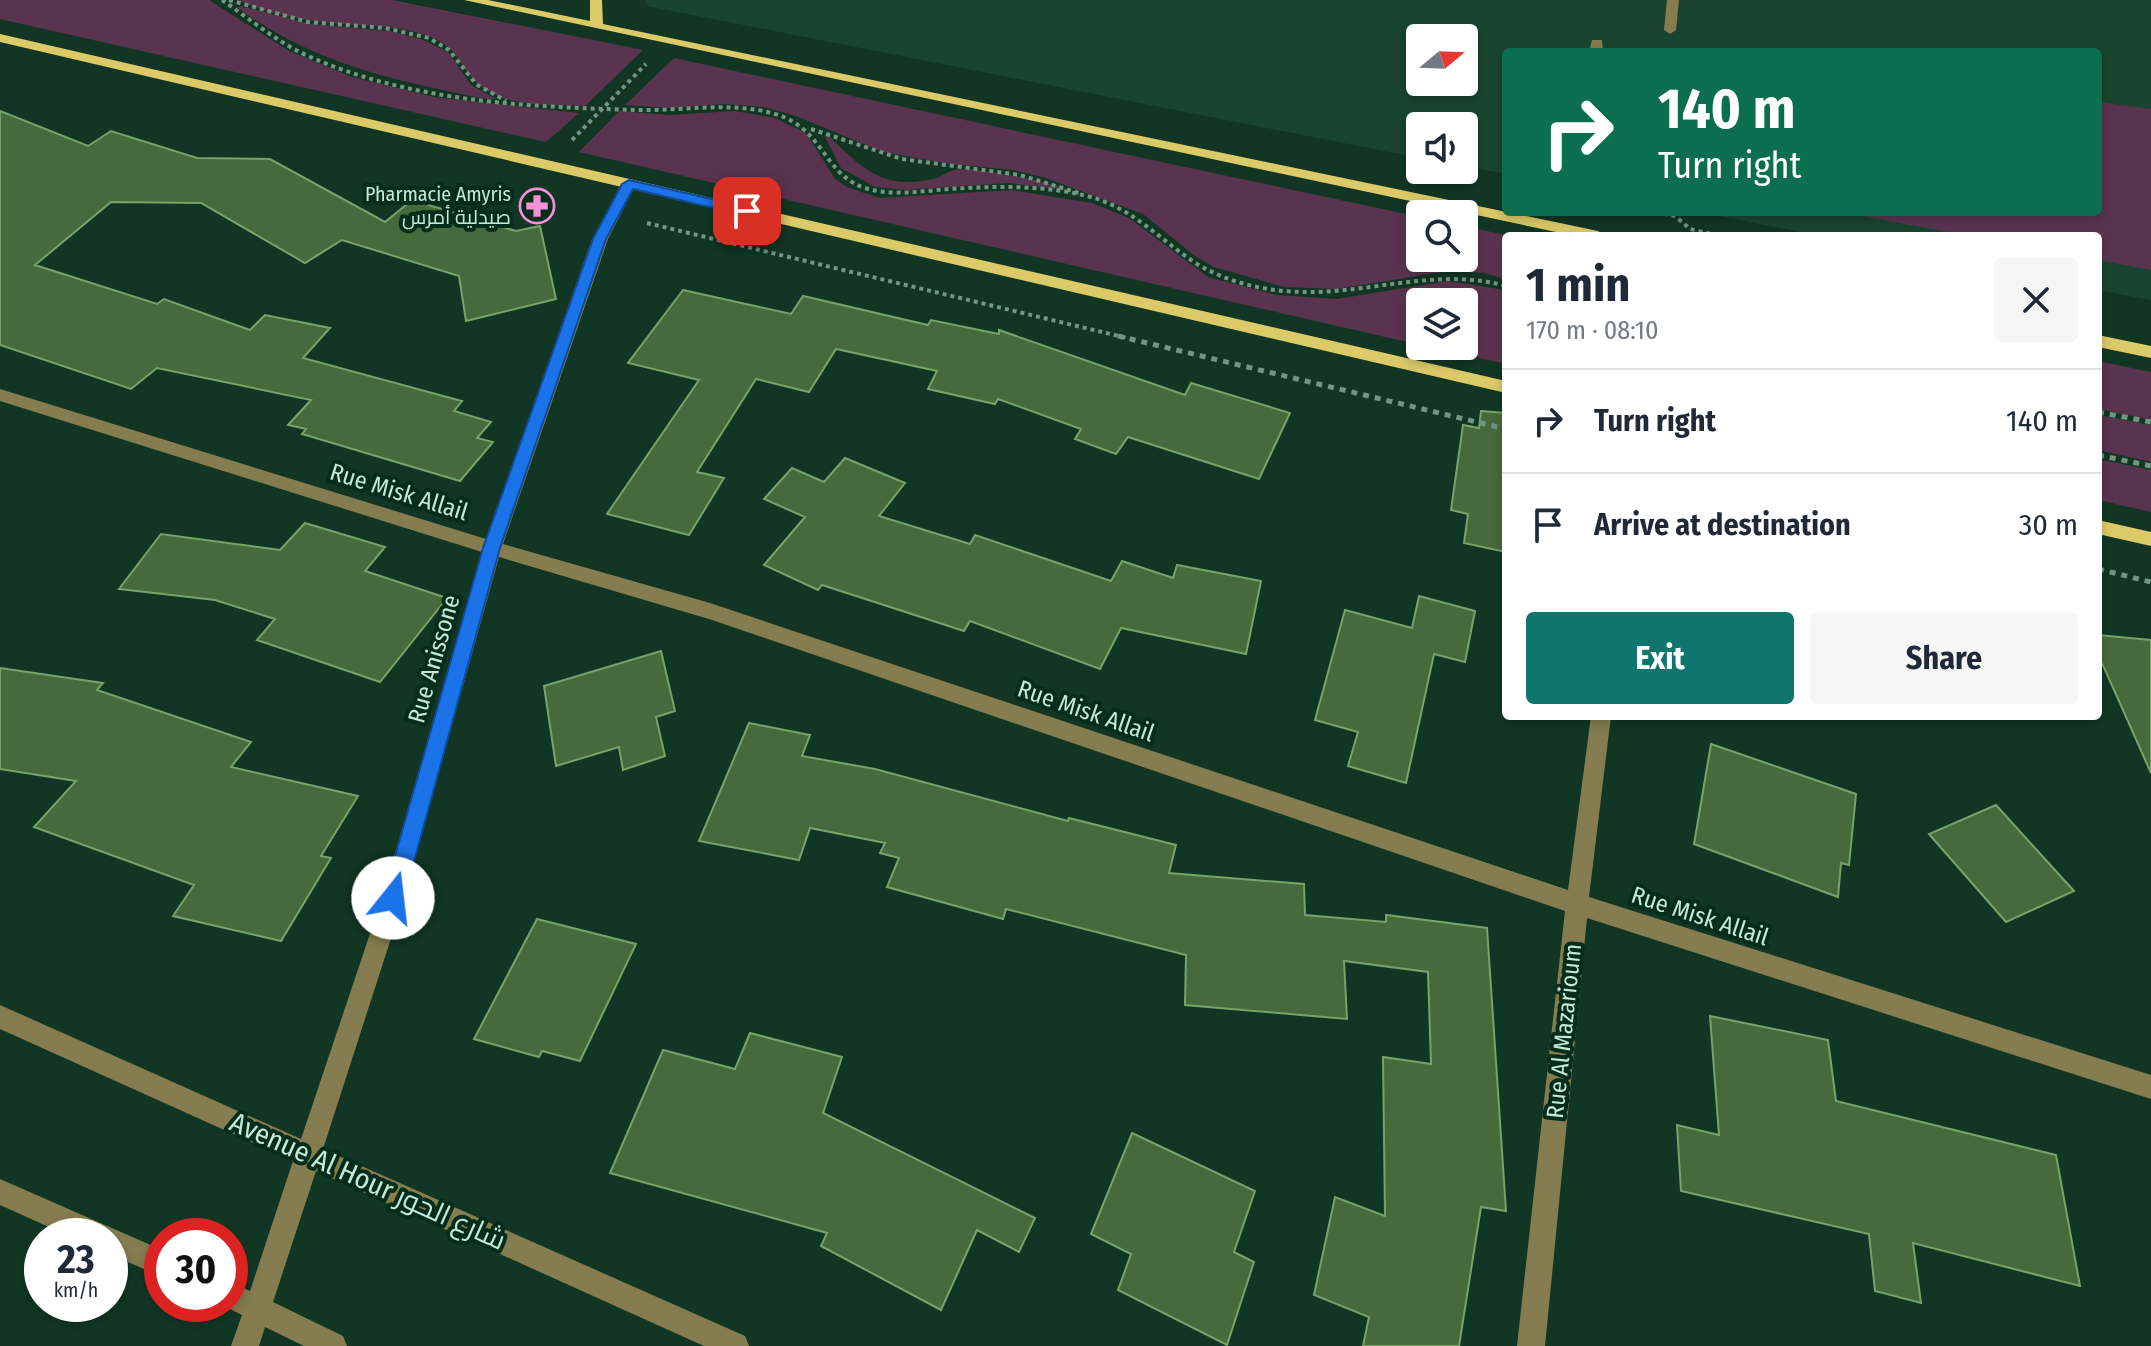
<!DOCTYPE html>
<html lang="en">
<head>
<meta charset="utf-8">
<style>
  :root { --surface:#fff; --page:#f6f6f7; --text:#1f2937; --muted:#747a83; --line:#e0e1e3; --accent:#0f766e }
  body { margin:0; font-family:"Fira Sans Condensed",Cairo,sans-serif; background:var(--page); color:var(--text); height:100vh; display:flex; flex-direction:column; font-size:30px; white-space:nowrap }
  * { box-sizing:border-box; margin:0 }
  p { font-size:26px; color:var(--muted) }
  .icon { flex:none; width:44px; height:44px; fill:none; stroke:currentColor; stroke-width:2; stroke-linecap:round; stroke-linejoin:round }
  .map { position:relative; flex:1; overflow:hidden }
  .details { position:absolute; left:1502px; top:232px; width:600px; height:488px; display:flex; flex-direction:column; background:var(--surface); border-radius:8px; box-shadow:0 4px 12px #0003 }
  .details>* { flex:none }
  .banner { position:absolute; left:1502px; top:48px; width:600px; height:168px; border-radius:8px; box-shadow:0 4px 12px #0003; background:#0b6e4f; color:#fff; overflow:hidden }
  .needle { width:52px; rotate:71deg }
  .fabs { position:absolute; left:1406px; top:24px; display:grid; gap:16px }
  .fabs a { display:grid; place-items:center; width:72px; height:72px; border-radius:8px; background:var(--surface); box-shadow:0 4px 12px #0003; font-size:40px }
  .speed { position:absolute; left:24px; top:1218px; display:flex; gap:16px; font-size:40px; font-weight:700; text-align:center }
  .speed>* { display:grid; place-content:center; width:104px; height:104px; border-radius:50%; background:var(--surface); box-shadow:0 4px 12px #0003; line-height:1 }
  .speed small { font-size:20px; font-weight:400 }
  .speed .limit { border:12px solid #d22; background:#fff; color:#111 }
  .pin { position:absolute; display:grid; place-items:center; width:68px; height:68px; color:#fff; margin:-34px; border-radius:16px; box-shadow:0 4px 12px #0006 }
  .me { position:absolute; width:88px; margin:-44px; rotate:16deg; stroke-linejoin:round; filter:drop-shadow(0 0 6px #0008) }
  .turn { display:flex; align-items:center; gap:28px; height:168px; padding:0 24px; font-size:36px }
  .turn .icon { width:104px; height:104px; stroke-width:2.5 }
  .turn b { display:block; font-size:56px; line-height:68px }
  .round { display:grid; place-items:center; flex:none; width:84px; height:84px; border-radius:8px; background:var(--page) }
  .overview { display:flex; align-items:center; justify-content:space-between; height:136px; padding:0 24px }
  h1 { font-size:48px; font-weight:700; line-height:60px }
  .action { display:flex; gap:16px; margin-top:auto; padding:16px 24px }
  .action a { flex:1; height:92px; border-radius:8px; background:var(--accent); color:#fff; font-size:32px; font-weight:700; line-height:92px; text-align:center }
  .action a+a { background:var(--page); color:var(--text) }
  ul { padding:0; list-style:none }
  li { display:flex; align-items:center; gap:24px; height:104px; padding:0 24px; border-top:2px solid var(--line) }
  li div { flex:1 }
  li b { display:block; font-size:30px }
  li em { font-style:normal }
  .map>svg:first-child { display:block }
  .built { fill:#194530; fill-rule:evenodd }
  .green { fill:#5a344f }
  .building { fill:#476a3d; stroke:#77a36a; stroke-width:2 }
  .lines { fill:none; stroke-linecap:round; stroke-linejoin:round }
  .path-far1 { stroke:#719681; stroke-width:4; stroke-dasharray:4 4; stroke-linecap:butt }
  .path { stroke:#719681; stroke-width:5; stroke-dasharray:6 6; stroke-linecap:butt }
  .minor { fill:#857d50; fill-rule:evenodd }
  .major { fill:#dcca69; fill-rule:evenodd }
  .route { fill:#1a73e8; stroke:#114b97; stroke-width:2 }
  .labels { text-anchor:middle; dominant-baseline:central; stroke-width:8; stroke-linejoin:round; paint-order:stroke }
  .far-poi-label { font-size:20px; fill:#c5e9d3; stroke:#052d1b; text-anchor:end }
  .street-label { font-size:24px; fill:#c5e9d3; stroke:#052d1b }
  .near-street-label { font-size:28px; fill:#c5e9d3; stroke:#052d1b }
</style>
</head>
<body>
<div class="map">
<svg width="2151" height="1346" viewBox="0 0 2151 1346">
  <rect width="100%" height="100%" fill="#113724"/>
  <!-- built -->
  <path class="built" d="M645,0H2151V300L2098,290V236H1821L1699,212H2098V52H1506V174L1464,166V126H1420V158L647,6ZM1420,38H1464V82H1420Z"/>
  <!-- green -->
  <path class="green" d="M0,0H209L289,51L352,77L434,97L579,113L546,142L0,19Z
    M237,0H392L643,50L585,106C549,104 503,109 475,81C453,58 460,46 422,34C393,24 362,27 332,23C299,20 267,13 237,0Z
    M241,6L310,24L389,31L421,39L448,52L471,85L496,99C482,100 463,94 448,91C373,76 299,54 237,7Z
    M674,58L1420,217V258H1464V226L1510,236H1506V280L1485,273L1448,271L1337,289L1284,287L1214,267L1195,256L1143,214L1046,178L1013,170L950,164L883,152L796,116L764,107L723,104L670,108L625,105Z
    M2098,102L2151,109V270L2098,260V236H1969L1841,212H2098Z
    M619,111L670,115L735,111L775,118L806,133L835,179L847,187L879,198L1012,190L1092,203L1129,218L1208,277L1277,295L1337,299L1447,281L1499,289L1506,292V364L1426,346H1464V302H1420V345L579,152Z
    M825,137H830C864,171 886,191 937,178C943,176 948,171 954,170C968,166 1055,182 1067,190L1008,183L907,190L875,187L841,168Z
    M2098,361L2151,372V420L2098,409Z
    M2098,415L2151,425V462L2098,450Z
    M2098,459L2151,470V512L2098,500Z"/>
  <!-- building -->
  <path class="building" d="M0,111L88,146L111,131L197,158L270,159L385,222L412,200L516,231L540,226L556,299L466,321L459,276L342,240L305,263L201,203L111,202L35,265L157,304L164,299L250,330L265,315L330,328L303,358L462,401L454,411L491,422L477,438L493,442L460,481L302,434L306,429L288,425L311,400L157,368L131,389L0,345Z
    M683,290L791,314L803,296L928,325L931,320L999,334V330L1185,395L1191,383L1290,413L1259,479L1128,437L1116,454L1075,439L1081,429L998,399L995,404L928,389L937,371L836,349L809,392L756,379L697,472L724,478L689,535L607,514L699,380L628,363Z
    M1481,411L1506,413V552L1464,543L1468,514L1451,510L1463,425L1479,428Z
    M845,458L905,483L879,516L970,544L975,535L1111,581L1122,561L1173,578L1177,565L1261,581L1246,654L1121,628L1100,669L970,621L964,631L822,585L818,590L764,565L805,517L764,499L792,468L824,482Z
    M305,523L385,547L365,571L447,598L380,682L257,640L275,619L215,600L119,589L161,534L280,550Z
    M1419,596L1475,611L1465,662L1434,654L1406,783L1348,766L1358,732L1315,720L1345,610L1412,628Z
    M2098,635L2151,640V773L2098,654Z
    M661,651L675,711L656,717L665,756L623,770L619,747L556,766L544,686Z
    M0,668L103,683L97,690L251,742L231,767L358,796L321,856L331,858L281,941L173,916L194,885L34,827L76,781L0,769Z
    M749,723L810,735L802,756L875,769L1068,821L1069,818L1176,845L1169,873L1304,884L1305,915L1386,922V915L1487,928L1506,1211L1481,1207L1459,1346H1363L1369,1317L1314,1295L1335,1197L1385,1216L1383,1057L1431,1064L1428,972L1344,961L1347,1019L1185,1005L1186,955L1006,909L1003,919L887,887L899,858L880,853L885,843L810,828L799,860L699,841Z
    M1711,744L1856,794L1849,865L1841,863L1838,897L1694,844Z
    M1996,805L2074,891L2006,922L1929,834Z
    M537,919L636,944L580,1061L542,1051L539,1057L474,1039Z
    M1710,1016L1828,1040L1836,1101L2056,1155L2080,1286L1913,1243L1921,1303L1875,1291L1869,1234L1681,1191L1677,1125L1719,1135Z
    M750,1033L842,1057L823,1113L1035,1218L1019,1252L977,1230L941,1310L821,1246L827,1233L610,1173L663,1050L735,1069Z
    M1132,1133L1255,1191L1234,1252L1254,1262L1227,1345L1118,1290L1131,1254L1091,1234Z"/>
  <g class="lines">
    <!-- path-far1 -->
    <path class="path-far1" d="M222,0C250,19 277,42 308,56C411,102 528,107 638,110C683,111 731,101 775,114C823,128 823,172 862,187C891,197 921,191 950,189C995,186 1043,185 1087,196C1132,207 1160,240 1197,264C1219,277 1243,285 1268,289C1352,303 1426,264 1506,286
      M229,0L308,22L385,28L429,38L449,50L476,84L506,101
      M811,129L902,159L1020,175L1079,193
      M572,140L646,64
      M1656,212L1675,216L1690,229L1720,236
      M647,223L1127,338"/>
    <!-- path -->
    <path class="path" d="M1118,336L1506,429
      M2098,412L2151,422
      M2098,455L2151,466
      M2098,569L2151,582"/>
    <!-- minor -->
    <path class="minor" d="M1667,0H1679L1676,30L1670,34L1664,30Z
      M1592,40H1602L1603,52H1589Z
      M629,180L636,184L608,239L503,544L710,603L1568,890L1591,716H1611L1589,897L2151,1075V1099L1587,918L1545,1346H1517L1565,911L709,619L499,557L404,898L323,1149L745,1336L749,1346H704L316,1171L273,1302L343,1336L347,1346H304L265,1327L259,1346H231L242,1315L220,1304H230V1282L250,1291L293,1161L0,1029V1005L301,1139L382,898L482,552L0,401V389L486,539L592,239L622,184Z
      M0,1179L162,1250V1277L110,1254V1236H69L0,1205Z"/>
    <!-- major -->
    <path class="major" d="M464,0H488L590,21V0H602L603,24L1598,231L1606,236H1575Z
      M0,34L1506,381V393L0,42Z
      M2098,335L2151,346V358L2098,347Z
      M2098,520L2151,532V546L2098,534Z"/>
  </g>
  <!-- route -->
  <path class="route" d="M629,180L747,207L754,211L747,216L633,189L606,239L500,548L404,898L401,905L393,908L386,905L383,898L483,548L593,239L622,184Z"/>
  <!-- icons -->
  <defs>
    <g id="pharmacy-ring" transform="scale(1.8)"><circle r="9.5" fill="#052d1b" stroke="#f391d6" stroke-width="1.5"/><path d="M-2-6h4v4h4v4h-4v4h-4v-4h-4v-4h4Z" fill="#f391d6"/></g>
  </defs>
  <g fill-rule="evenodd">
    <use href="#pharmacy-ring" x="537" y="206"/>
  </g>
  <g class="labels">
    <!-- far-poi labels -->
    <g class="far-poi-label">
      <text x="511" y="194">Pharmacie Amyris<tspan x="511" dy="23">صيدلية أمرس</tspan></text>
    </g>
    <!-- street labels -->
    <g class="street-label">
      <text transform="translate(399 492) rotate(17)">Rue Misk Allail</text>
      <text transform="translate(434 659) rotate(-74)">Rue Anissone</text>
      <text transform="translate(1086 711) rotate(19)">Rue Misk Allail</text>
      <text transform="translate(1700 916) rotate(18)">Rue Misk Allail</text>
      <text transform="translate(1564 1031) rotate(-84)">Rue Al Mazarioum</text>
    </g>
    <!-- near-street labels -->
    <g class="near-street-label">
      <text transform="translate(368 1181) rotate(24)">Avenue Al Hour شارع الحور</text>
    </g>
  </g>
</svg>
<div class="fabs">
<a><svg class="needle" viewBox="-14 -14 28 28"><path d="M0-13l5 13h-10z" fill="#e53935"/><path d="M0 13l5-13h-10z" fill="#747a83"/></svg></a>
<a><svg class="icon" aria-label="sound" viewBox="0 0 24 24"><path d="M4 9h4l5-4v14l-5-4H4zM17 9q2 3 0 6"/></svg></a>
<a><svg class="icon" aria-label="search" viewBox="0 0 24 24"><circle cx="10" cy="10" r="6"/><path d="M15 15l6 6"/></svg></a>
<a><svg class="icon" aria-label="layers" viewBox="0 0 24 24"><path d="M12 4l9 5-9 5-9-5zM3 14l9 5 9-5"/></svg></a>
</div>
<div class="speed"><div>23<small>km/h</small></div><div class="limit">30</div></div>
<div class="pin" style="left:747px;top:211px;background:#d93025"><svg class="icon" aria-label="arrive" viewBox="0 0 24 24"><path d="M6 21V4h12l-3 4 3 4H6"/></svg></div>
<svg class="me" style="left:393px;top:898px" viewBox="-20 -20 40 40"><circle r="19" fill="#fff"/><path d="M0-13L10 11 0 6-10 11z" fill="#1a73e8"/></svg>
<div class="banner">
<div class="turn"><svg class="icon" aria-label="right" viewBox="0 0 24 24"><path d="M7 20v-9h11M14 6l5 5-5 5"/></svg><div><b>140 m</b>Turn right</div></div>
</div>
<section class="details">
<div class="overview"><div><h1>1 min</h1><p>170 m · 08:10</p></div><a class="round"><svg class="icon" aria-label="close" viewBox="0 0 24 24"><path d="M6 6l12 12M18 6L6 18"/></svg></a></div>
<ul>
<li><svg class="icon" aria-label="right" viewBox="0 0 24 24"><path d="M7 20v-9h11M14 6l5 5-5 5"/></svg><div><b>Turn right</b></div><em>140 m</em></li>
<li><svg class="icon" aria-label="arrive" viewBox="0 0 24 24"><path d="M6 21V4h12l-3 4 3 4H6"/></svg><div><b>Arrive at destination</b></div><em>30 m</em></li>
</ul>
<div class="action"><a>Exit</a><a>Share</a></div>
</section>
</div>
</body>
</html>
